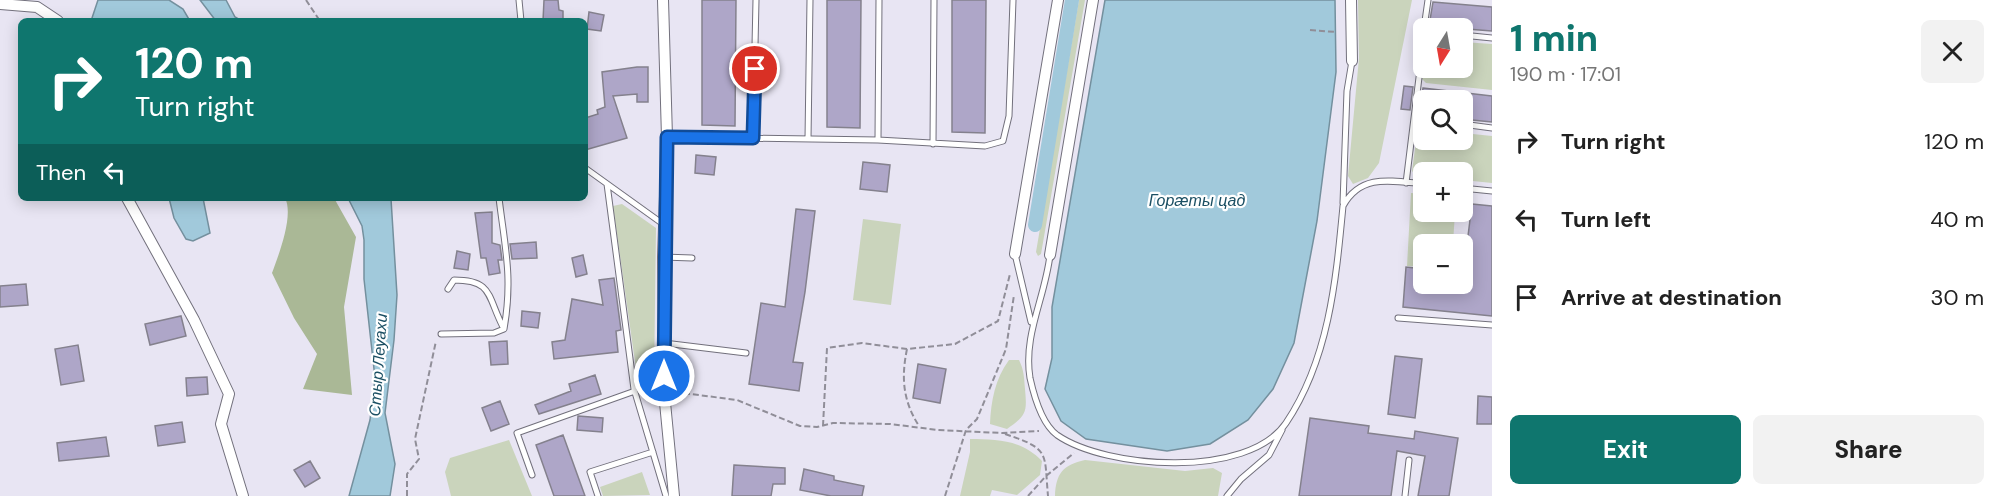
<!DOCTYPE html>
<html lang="en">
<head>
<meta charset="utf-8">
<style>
  :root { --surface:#fff; --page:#f2f2f2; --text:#222; --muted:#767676; --accent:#0f766e }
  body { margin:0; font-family:"DM Sans",sans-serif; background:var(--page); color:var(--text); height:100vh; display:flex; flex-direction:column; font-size:22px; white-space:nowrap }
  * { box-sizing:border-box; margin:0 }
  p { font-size:20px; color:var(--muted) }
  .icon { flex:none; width:33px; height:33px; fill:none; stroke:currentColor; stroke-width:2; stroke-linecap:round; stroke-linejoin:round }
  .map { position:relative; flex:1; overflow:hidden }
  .side { display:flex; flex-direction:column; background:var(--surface); width:510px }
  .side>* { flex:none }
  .top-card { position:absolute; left:18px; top:18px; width:570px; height:183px; border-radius:9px; box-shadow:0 3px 15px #0003; background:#0f766e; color:#fff; overflow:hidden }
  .needle { width:39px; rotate:191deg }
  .fabs { position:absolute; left:1413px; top:18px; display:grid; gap:12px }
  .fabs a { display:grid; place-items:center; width:60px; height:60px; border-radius:9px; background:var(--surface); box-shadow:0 3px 15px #0003; font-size:30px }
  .pin { position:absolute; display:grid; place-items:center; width:51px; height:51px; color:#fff; margin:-26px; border:3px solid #fff; border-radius:50%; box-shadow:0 2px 6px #0007 }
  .me { position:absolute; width:66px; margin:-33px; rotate:0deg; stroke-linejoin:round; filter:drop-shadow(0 0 4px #0008) }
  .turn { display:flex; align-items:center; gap:21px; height:126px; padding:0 18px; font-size:27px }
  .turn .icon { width:78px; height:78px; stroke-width:2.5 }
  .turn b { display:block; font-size:42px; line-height:51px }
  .then { display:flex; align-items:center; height:57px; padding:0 18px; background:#0003; gap:12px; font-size:22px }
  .round { display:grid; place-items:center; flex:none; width:63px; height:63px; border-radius:9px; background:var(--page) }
  .overview { display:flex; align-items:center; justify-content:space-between; height:102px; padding:0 18px }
  h1 { font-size:36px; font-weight:800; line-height:45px; color:var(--accent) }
  .primary-button { display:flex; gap:12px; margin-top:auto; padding:12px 18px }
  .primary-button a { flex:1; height:69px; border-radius:9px; background:var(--accent); color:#fff; font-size:24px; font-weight:800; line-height:69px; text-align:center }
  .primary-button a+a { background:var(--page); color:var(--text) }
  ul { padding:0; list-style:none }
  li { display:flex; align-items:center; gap:18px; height:78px; padding:0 18px }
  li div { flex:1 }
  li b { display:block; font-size:22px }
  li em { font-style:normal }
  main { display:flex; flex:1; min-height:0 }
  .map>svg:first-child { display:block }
  .green { fill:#cad4bc }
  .forest { fill:#aab896 }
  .water { fill:#a1c9db; stroke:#74909e; stroke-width:1.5 }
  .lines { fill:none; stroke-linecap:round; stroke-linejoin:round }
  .canal { stroke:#a1c9db; stroke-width:14 }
  .building { fill:#aea6c8; stroke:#84818d; stroke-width:1.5 }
  .lane-casing { stroke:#72707c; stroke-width:7 }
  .street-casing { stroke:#72707c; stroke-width:12 }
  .path { stroke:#908e98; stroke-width:2; stroke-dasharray:6 3; stroke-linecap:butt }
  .lane { stroke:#fff; stroke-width:5 }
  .street { stroke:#fff; stroke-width:10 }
  .route-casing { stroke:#114b97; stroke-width:15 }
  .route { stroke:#1a73e8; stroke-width:10 }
  .labels { text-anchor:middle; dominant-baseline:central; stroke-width:4.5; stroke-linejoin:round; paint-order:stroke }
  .water-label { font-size:16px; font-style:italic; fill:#1b4f63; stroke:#fff }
</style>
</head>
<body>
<main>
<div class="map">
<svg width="1492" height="496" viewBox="0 0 1492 496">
  <rect width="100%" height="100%" fill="#e8e5f3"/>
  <!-- green -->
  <path class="green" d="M1079,0H1085L1041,254L1038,256L1036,252Z
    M1358,0H1412L1379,163L1368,178L1353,184L1348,176L1359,58Z
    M1463,42L1492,44V90L1426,83L1422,79L1424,68H1462Z
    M1423,129L1424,140H1462L1463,133L1492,136V183L1463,180L1462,172H1424L1423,176L1415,175L1412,171L1417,134Z
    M1411,193L1423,194L1424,212H1455L1453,244H1424L1423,267L1407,266Z
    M622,204L656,228L654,380L646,384L636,369L613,206Z
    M863,219L901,224L891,305L853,300Z
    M1009,360H1019C1024,370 1024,377 1025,389C1027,412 1027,415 1007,429L990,424C991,401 995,379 1009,360Z
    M970,439C997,439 1022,440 1042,461L1040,475L1017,495L992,490L990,496H960L970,452Z
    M509,440L532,496H451L445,472L450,458Z
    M1085,460L1185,471L1213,468L1222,473L1218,496H1055C1056,473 1063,465 1085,460Z
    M642,472L650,495L603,496L600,487Z"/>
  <!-- forest -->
  <path class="forest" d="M285,198H334L356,237L344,307L352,395L303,389L317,354L294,318L272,273C279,254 294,215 285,198Z"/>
  <!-- water -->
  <path class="water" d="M98,0H169L183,9L190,21H91Z
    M200,0H226L235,17L242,21H216Z
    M1105,0H1335L1336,72L1317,221L1294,343L1273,389L1248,420L1210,444L1167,451L1086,439L1061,421L1045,389L1052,358V307Z
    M169,198H203L210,233L193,241L186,239L174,218Z
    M348,198L391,199L397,295L394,340L385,413L395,464L390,496H349L370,420L375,378L364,279V240L362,226Z"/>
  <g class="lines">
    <!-- canal -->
    <path class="canal" d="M1035,225L1072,0"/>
  </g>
  <!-- building -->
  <path class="building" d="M544,0H558L559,10L563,11V21H543Z
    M702,0H736L735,126L702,125Z
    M827,0H861L860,128L827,127Z
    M952,0H986L985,133L952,132Z
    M1433,2L1492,7V31L1429,26Z
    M589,12L604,15L601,31L587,29Z
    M637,67H648V102H637V94L613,96L627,138L585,150V118L598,114L597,110L605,107L602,72Z
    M1404,86L1413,87L1410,110L1401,109Z
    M1423,88L1492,96V122L1462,119V100H1424V112L1420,111Z
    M696,155L716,157L714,175L695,173Z
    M863,162L890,165L887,192L860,189Z
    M1472,204L1492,206V316L1403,307L1406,267L1424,269V284H1462Z
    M796,209L815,211L805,292L793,362L803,363L799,391L749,384L761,303L785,307Z
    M492,212V243L500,245L502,260H498L500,273L489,275L486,258H481L475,213Z
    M536,242L537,258L512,259L510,244Z
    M457,251L470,254L468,270L454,268Z
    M583,255L587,274L576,277L572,258Z
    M614,278L621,330L616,331L618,352L554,359L552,342L565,340L572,299L603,305L599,280Z
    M26,284L28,305L0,307V286Z
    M522,311L540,313L538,328L521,326Z
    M181,316L186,336L150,345L145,324Z
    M507,341L508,364L491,365L489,342Z
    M78,345L84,381L61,385L55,349Z
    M1395,356L1422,359L1415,418L1388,414Z
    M918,364L946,369L940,403L913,398Z
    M595,375L601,394L539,414L535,405L571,391L569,384Z
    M207,377L208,394L187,396L186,378Z
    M1478,396L1492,397V424H1477Z
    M500,401L509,424L491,431L482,408Z
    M578,416L603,418L602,432L577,430Z
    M1310,418L1369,426L1368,433L1414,439L1415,431L1458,438L1449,496H1418L1425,456L1397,451L1391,496H1299Z
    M182,422L185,442L158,446L155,426Z
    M563,435L585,496H554L536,445Z
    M106,437L109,456L59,461L57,443Z
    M310,461L320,478L305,487L294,470Z
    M734,465L785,468V484H773L771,496H732Z
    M804,469L834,476V480L864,486L862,496H831L800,490Z"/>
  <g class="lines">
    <!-- lane casing -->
    <g class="lane-casing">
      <path id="lane" d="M519,0L521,21
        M1424,28L1428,0
        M1462,35L1492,38
        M1462,124L1492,128
        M667,137L878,140L985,146L1003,141L1009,116L1013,0
        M753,138L756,0
        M808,139L810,0
        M878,140L879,0
        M933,144L934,0
        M585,168L663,224
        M1406,183L1424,37
        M607,184L634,389L666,496
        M1462,188L1492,191
        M1343,203L1347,91L1352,61
        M1015,254L1031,322
        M1050,255C1045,298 1023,335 1030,378C1034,396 1042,424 1057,435C1106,469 1248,479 1286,423C1329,359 1336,280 1343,206C1361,173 1392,181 1424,184
        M663,257L692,258
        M448,289L454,280C493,280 487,296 503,327
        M1398,318L1492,325
        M441,334L494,333L504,329C513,278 505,248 499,198
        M664,343L746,353
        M532,475L517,433L635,391
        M598,496L590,472L653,452
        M1227,496L1241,479L1269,455L1282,430
        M1405,496L1409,460"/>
    </g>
    <!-- street casing -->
    <g class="street-casing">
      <path id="street" d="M663,0L667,137L663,257L664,392L674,496
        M1351,0L1352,61
        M0,4L37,7L58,21
        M127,198L194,320L229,394L221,424L243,496
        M1015,254L1058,0
        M1050,255L1093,0"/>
    </g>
    <!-- path -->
    <path class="path" d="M306,0L320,21
      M1310,30L1336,32
      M907,349C901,378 903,401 919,426
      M675,392L737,400L800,426L817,427L833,423L890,424L938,430L1002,433L1039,431
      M823,426L827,348L862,343L907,349L955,344L998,321L1010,274
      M1005,434C1051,449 1044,453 1048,496
      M407,496V474L419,459L415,439L436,341
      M945,496L966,430L977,419L1006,349L1014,295
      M1028,496L1046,476L1074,453"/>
    <!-- lane -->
    <use href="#lane" class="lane"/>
    <!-- street -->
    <use href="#street" class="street"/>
  </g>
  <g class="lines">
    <!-- route casing -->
    <g class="route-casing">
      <path id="route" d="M664,376L667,137L753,138L755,69"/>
    </g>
    <!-- route -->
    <use href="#route" class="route"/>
  </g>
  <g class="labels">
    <!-- water labels -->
    <g class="water-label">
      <text x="1197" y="200">Горӕты цад</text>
      <text transform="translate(378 365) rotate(-86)">Стыр Леуахи</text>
    </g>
  </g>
</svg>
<div class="fabs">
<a><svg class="needle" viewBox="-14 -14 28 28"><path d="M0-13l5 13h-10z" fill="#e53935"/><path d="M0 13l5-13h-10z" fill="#767676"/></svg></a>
<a><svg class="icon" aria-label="search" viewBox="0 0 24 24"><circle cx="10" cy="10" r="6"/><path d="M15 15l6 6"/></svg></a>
<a>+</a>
<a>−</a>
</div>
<div class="pin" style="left:755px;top:69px;background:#d93025"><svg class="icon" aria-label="arrive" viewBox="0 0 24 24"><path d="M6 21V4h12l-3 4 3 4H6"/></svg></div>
<svg class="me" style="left:664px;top:376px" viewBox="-20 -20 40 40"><circle r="17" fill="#1a73e8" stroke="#fff" stroke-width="3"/><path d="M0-11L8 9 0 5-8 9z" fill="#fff"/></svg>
<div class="top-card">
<div class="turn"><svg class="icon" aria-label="right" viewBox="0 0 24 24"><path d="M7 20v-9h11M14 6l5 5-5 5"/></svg><div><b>120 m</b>Turn right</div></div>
<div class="then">Then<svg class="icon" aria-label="left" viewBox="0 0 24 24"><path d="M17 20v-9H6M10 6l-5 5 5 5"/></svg></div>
</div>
</div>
<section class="side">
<div class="overview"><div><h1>1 min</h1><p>190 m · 17:01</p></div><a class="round"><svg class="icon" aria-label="close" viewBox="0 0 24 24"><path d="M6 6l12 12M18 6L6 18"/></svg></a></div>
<ul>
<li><svg class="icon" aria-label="right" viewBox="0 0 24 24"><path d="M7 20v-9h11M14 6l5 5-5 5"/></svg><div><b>Turn right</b></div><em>120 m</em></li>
<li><svg class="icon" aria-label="left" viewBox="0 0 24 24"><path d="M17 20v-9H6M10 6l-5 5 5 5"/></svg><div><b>Turn left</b></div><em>40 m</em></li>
<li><svg class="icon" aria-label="arrive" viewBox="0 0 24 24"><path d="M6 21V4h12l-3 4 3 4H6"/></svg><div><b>Arrive at destination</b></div><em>30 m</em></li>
</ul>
<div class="primary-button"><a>Exit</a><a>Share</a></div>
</section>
</main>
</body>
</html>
